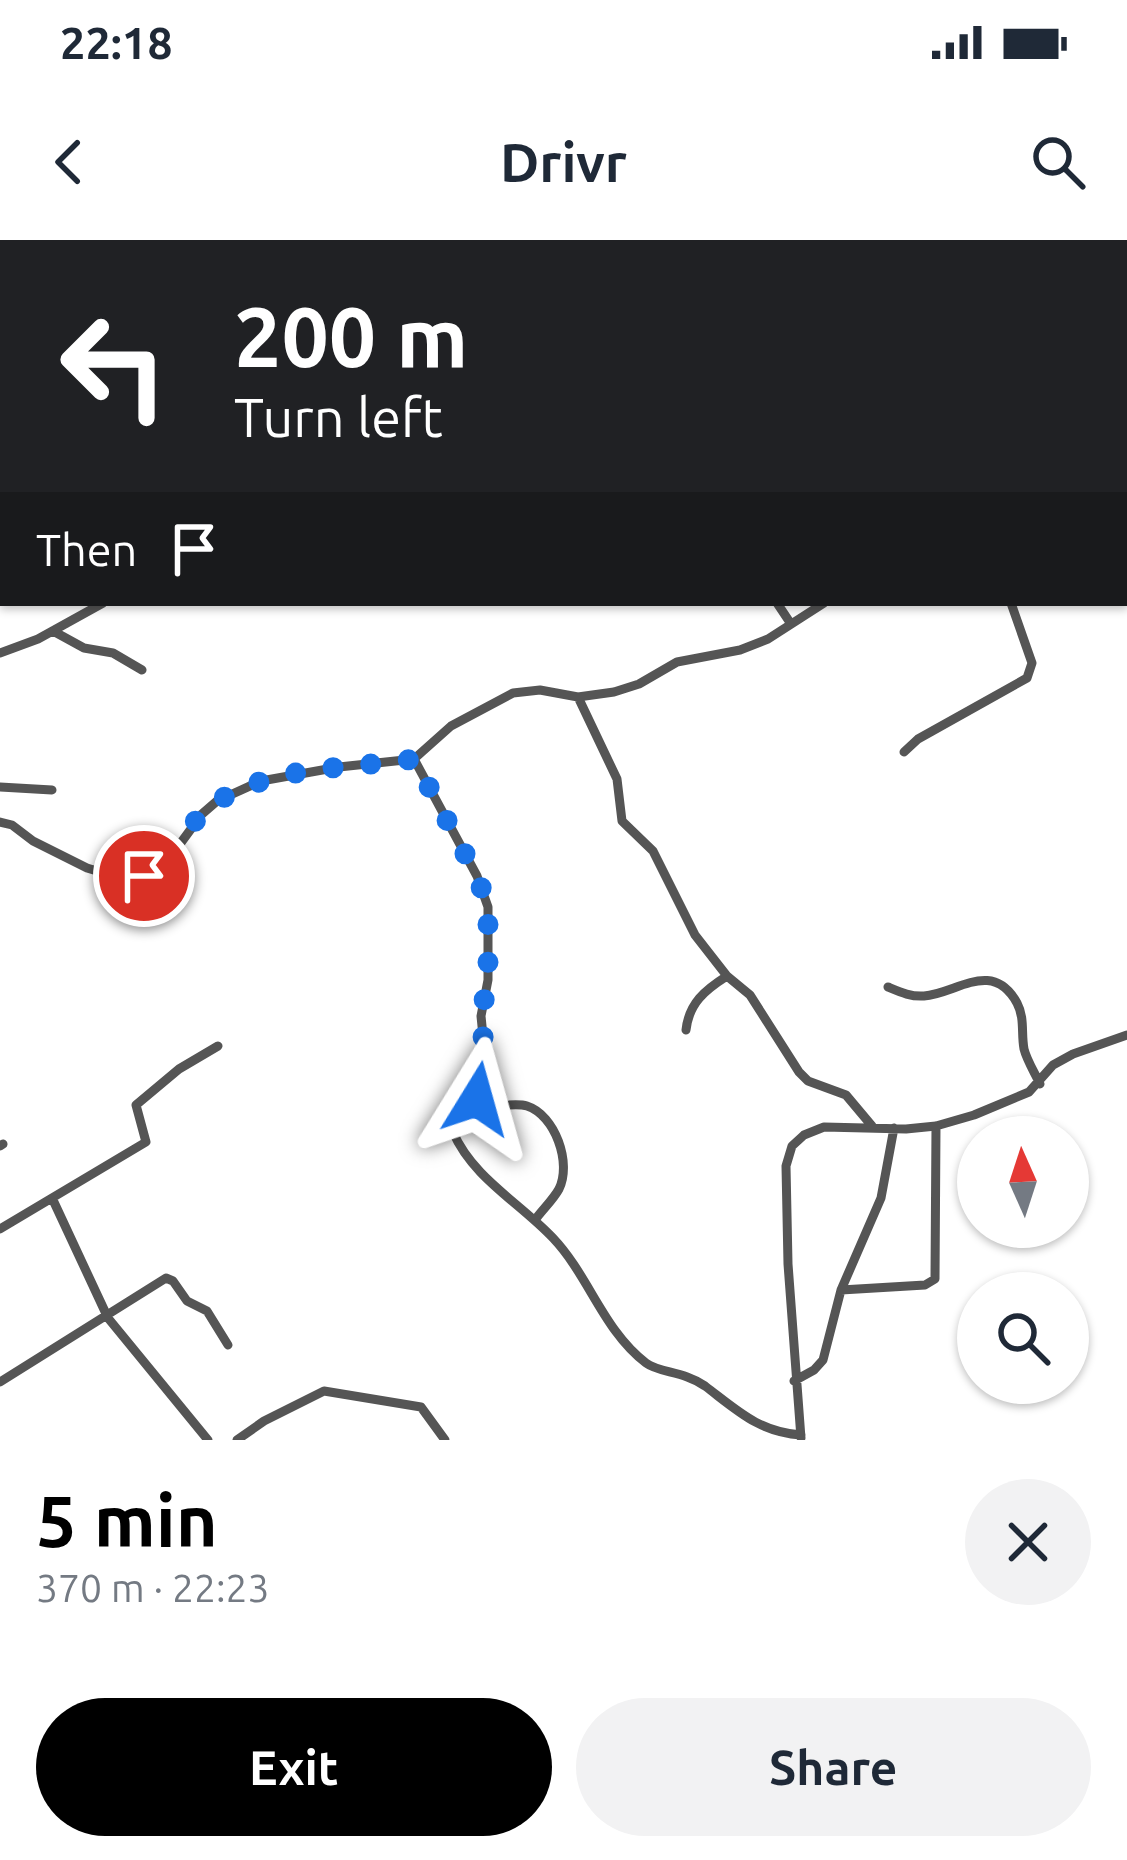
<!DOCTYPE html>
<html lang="en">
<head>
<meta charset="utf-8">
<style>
  :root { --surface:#fff; --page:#f2f2f3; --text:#1f2937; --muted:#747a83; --accent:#000 }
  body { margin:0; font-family:Ubuntu,sans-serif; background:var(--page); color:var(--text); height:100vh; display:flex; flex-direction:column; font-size:45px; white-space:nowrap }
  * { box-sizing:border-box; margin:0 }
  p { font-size:39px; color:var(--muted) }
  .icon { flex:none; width:66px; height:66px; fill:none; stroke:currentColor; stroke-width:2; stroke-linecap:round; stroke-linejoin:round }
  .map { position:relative; height:1200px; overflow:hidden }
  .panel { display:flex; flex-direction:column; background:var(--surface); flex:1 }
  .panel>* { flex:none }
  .top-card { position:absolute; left:0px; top:0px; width:1128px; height:366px; box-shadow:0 3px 9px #0004; background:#202124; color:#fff; overflow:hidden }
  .needle { width:78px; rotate:357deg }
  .controls { position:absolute; left:957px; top:876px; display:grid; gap:24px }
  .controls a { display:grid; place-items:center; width:132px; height:132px; border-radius:50%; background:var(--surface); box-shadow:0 3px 9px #0004; font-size:60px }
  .pin { position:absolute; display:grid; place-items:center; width:102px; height:102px; color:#fff; margin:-51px; border:6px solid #fff; border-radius:50%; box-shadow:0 3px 12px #0007 }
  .me { position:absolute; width:132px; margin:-66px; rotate:8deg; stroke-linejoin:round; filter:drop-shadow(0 0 9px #0008) }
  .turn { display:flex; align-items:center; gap:42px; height:252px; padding:0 36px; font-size:54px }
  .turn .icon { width:156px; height:156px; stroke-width:2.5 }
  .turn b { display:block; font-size:84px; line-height:102px }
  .then { display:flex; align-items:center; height:114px; padding:0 36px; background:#0003; gap:24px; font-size:45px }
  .round { display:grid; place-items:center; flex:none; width:126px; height:126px; border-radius:63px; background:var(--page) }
  .head { display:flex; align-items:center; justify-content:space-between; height:204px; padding:0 36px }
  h1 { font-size:72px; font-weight:700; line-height:90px; color:var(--accent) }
  .primary-button { display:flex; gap:24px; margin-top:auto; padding:24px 36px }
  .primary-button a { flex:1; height:138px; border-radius:72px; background:var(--accent); color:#fff; font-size:48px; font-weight:700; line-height:138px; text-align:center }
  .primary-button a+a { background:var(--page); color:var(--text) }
  .status { display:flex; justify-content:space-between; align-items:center; height:84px; padding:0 60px; background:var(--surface); direction:ltr }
  .status svg { height:33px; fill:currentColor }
  header { display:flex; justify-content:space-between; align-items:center; height:156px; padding:0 36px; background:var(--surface); font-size:54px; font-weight:700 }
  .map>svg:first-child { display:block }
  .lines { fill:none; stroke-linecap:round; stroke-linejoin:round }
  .minor { stroke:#555; stroke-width:9 }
  .route { stroke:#1a73e8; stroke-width:21; stroke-dasharray:0 37.8 }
</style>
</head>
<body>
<div class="status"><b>22:18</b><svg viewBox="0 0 49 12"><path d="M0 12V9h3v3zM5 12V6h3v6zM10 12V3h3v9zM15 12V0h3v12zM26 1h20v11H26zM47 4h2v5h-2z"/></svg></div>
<header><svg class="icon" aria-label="back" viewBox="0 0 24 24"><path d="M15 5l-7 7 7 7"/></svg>Drivr<svg class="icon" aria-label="search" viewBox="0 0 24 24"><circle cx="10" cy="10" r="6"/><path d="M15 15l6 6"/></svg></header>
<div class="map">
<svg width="1127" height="1200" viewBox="0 0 1127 1200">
  <rect width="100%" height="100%" fill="#fff"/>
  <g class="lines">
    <!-- minor -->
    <path class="minor" d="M37,0L40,3
      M223,0L224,3
      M449,0L450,3
      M1087,0L1089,3
      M613,3L616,0
      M1121,3L1126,0
      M1125,51L1127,53
      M1125,70H1127
      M1125,230H1127
      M777,363L791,384
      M53,391L84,408L113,413L142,430
      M0,413L38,399L103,363
      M578,457L617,539L622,581L653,611L695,695L727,736L750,755L799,832L808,841L846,855L872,886
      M904,512L918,499L1027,438L1032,423L1011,363
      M414,519L477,636L488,667V740L481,776L486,826L477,867
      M0,547L52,550
      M0,582L12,585L33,601L87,628L127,640L144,636L166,623L202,574L217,561L261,541L339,527L414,519L451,486L513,453L540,450L578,457L614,452L639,444L677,422L740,410L768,399L824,363
      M888,747C900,752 911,757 924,756C956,754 992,718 1017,763C1025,778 1021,793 1024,809C1027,821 1035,833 1040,844
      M686,790C689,763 705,750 727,736
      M0,906L3,904
      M53,960L108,1078L208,1200
      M535,980C542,970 553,960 559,949C572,923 555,875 527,866C514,862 473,869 461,874L453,892C473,938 519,962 553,998C589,1036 603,1090 646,1123C659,1133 684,1131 705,1146C738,1171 759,1192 801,1195
      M0,989L146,902L136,865L179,829L218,806
      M841,1050L925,1045L935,1039L936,886
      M794,1141L814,1130L823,1120L841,1050L881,958L894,888
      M0,1142L166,1038L173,1041L187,1061L207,1071L228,1105
      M801,1198L788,1024L786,926L792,906L804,895L824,887L906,889L936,886L974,875L1029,852L1053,825L1073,814L1127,795
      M237,1200L264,1181L324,1151L421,1167L445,1200"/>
  </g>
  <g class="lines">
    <!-- route -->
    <path class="route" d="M144,636C178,615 186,583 215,563C272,525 349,529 414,519L477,636L488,667V740L481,776L486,826L477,859"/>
  </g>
</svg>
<div class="controls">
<a><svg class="needle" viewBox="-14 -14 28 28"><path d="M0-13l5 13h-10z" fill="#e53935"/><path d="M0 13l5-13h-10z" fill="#747a83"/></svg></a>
<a><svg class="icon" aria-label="search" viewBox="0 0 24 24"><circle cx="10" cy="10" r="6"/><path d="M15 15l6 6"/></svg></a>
</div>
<div class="pin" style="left:144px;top:636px;background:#d93025"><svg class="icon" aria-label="arrive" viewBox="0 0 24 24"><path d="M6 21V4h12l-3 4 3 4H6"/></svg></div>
<svg class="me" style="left:477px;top:859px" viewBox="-20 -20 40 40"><path d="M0-17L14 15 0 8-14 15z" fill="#1a73e8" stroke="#fff" stroke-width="4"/></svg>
<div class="top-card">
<div class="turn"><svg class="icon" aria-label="left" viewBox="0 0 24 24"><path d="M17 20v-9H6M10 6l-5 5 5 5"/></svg><div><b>200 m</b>Turn left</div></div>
<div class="then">Then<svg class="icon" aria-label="arrive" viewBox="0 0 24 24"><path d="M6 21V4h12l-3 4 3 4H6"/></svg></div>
</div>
</div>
<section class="panel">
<div class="head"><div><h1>5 min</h1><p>370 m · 22:23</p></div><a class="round"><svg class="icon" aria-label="close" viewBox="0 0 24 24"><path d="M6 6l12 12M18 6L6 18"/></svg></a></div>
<div class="primary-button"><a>Exit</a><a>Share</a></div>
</section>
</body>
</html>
